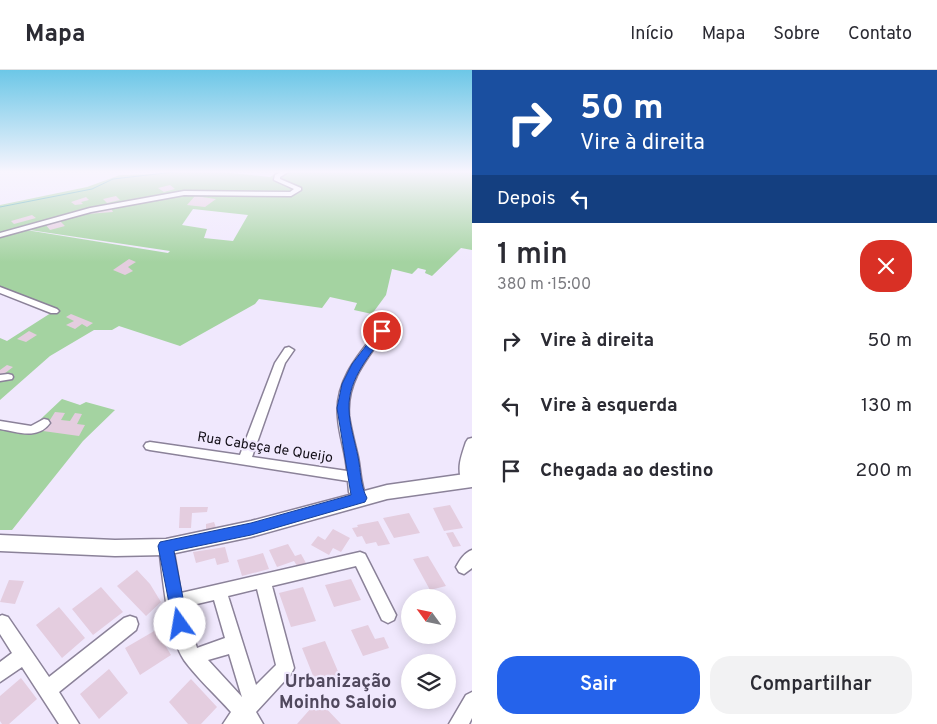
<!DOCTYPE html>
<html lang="pt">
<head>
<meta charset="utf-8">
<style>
  :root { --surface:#fff; --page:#f2f2f3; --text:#2b2b33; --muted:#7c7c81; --line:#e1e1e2; --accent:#2563eb }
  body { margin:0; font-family:Overpass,sans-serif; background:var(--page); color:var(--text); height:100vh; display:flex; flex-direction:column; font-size:19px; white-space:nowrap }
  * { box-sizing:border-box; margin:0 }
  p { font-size:16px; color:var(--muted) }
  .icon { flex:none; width:28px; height:28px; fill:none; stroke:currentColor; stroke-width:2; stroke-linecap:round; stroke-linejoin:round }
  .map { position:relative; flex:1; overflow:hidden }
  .details { display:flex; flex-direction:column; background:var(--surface); width:465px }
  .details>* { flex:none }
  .guide { background:#1a4fa0; color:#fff; overflow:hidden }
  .needle { width:32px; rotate:303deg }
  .controls { position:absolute; left:401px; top:519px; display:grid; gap:10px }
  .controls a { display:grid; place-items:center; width:55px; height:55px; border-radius:50%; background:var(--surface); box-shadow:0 2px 12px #0003; font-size:25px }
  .pin { position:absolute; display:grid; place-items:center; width:42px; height:42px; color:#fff; margin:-21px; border:2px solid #fff; border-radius:50%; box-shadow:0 1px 5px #0007 }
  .me { position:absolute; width:55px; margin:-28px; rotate:347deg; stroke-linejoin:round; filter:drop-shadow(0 0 4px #0008) }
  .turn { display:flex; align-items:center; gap:18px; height:105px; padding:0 25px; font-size:22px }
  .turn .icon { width:65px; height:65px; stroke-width:2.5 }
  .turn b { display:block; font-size:35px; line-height:42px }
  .then { display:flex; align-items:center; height:48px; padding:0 25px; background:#0003; gap:10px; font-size:19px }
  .round { display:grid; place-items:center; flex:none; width:52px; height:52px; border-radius:20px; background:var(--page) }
  .headline { display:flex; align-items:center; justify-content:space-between; height:85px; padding:0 25px }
  h1 { font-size:30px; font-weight:600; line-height:38px }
  .button { display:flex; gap:10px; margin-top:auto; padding:10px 25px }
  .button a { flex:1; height:58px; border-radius:20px; background:var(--accent); color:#fff; font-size:20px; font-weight:600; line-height:58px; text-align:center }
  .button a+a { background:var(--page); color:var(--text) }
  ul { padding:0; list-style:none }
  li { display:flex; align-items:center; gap:15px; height:65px; padding:0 25px }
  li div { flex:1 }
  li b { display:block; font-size:19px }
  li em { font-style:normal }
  header { display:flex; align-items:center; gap:30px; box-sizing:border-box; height:70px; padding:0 25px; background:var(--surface); border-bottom:1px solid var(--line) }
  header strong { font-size:24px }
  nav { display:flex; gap:28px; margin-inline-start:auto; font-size:18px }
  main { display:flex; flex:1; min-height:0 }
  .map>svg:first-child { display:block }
  .green { fill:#a4d3a1; fill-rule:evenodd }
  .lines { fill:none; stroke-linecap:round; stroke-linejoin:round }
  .stream { stroke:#3ea3a7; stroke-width:1 }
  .building { fill:#e4cddf }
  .minor-casing { stroke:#8b8299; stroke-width:3 }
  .major-casing { stroke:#8b8299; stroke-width:3 }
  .minor { fill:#fff; fill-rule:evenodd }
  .major { fill:#fff; fill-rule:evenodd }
  .route { fill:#2563eb; stroke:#184099 }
  .labels { text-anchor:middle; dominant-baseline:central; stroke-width:4.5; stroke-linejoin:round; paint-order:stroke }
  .street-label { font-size:14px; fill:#110d16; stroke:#f0e8fd }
  .near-neighbourhood-label { font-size:18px; font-weight:bold; fill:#50485d; stroke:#f0e8fd }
</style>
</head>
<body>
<header>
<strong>Mapa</strong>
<nav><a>Início</a><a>Mapa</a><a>Sobre</a><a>Contato</a></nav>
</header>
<main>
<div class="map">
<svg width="472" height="654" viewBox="0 0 472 654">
  <rect width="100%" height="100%" fill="#f0e8fd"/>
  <!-- green -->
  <path class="green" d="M176,101H211L270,107L280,101H472V180L461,178L432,206L425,203L426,200L418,198L412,204L392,199L386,225L372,244L354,240L357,233L330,227L322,238L259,229L255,234L180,276L119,256L112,260H94L50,286L0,330V268L7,271L54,241L0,219V165L20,159L168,183L170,181L23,159L70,146L74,147L91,139L0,164V135L87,117L120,105L159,104ZM193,139L248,145L233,171L204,168L207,159L182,155Z
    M62,329L80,335L86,332L115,340L83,371L12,460H0V357L27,362Z"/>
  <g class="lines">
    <!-- stream -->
    <path class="stream" d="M0,137L92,119L113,109L183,101"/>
  </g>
  <!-- building -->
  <path class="building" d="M170,115L175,119L164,122L158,118Z
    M116,126L120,130L107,133L103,129Z
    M195,126L216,129L205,137L187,135Z
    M86,127L89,130L81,132L83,134L75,135L71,132Z
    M111,138L113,142L87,144L86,142Z
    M32,145L36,148L14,154L11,151Z
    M60,151L65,156L50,160L45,154Z
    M129,189L136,192L128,197L133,201L125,205L113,200Z
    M71,244L93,253L87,257L82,254L75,259L66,255L74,251L66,247Z
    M29,261L37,265L26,272L17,269Z
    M7,295L13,297L0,307V300Z
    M55,342L65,343L61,350L70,351L75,343L82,344L77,354L85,355L79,366L43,361Z
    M450,435L463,458L444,461L433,438Z
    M180,437H208L207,442L192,443L191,458H179Z
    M409,443L420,463L394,468L383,448Z
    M378,451L390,474L378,476L376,472L366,474L362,466L357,467L352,458L358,457L357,455Z
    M214,452L218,463L193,467L192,463L206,459V454Z
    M333,459L350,468L341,482L333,478L329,485L311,475L318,466L325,470Z
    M453,462L461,476L453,477L446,463Z
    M288,474L295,486L301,484L306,493L297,496L294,491L277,497L269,480Z
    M225,477L229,492L217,495L215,488L196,493L193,482Z
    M263,483L269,499L242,506L237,490Z
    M428,486L446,516L430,520L413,489Z
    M137,500L150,514L161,532L146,546L117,516Z
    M351,509L361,530L334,537L325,515Z
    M9,510L24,511L15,534L0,532Z
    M101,517L123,542L93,565L72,539Z
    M303,517L316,551L291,557L279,523Z
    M59,537L85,568L62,588L36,555Z
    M368,555L375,569L384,567L389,578L363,586L351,560Z
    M156,560L171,585L140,605L125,578Z
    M325,571L340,606L316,613L302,578Z
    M109,599L128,623L99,649L80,624Z
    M21,608L37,629L9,654H2L0,651V626Z
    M191,609L217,637L201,654H188L169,632Z
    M322,634L341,654H297L312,637L316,641Z"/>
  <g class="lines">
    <!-- minor casing -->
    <g class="minor-casing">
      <path id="minor" d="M283,101H290L280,107V109L301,118V120L291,126L184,125L91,142L0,167V163L90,138L184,121L290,122L294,119L274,110L275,105Z
        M0,217L57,239L59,241L57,243H51L0,223Z
        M382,258L387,261C368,287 346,311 349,346C351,360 355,374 358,387C361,401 360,415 367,428L365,432L360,433L355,432L349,422L348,411L150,380L146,379L144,376L146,373L150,372L240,385L275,293L285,278L289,277L294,280L285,293L252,387L347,401C346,383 339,366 338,348C334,312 358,285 379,259Z
        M8,304L12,305L13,307L12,309L0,311V305Z
        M44,349L48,350L50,353C38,370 17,362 0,359V351L31,356Z
        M472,368V414H463C456,399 461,387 466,372L468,369Z
        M166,471L171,473L173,477L181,523L360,482L365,484L396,545L394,550L388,553L382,550L356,496L272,516L294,598L291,604L256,642L263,654H223L231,642C216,625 197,608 184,590C167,564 163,508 159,477L161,473ZM257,519L276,595L256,615L228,526ZM214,530L225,568L197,578L184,537ZM229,584L241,624L242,627L208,590Z
        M472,480V498L464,504L459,502L456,497C460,490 464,483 472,480Z
        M2,545L8,547L49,607L124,548L130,546L136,548L138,554L136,560L59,622L79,654H59L22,597L0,612V592L12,583L0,564V546Z
        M472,622V648L469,654H449L466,625Z"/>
    </g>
    <!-- major casing -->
    <g class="major-casing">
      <path id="major" d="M472,403V417L387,429L251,467L166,485L115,486L0,481V465L115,470L166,469L251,451L387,415Z"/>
    </g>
    <!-- minor -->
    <use href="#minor" class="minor"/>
    <!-- major -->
    <use href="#major" class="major"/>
  </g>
  <!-- sky -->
  <linearGradient id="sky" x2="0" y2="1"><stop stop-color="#6cc7e7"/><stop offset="0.53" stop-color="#f8f5fe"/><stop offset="1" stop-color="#f8f5fe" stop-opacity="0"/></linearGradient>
  <rect width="472" height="192" fill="url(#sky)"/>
  <!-- route -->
  <path class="route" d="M382,258L387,261C371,284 348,308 349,338C349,354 355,372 358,387C361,401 360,415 367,428L365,432L251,465L174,481L188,554L186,559L180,562L174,559L158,476L160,472L251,453L351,425L337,338L342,314L352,294L379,259Z"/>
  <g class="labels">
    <!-- street labels -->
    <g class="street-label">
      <text transform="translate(265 378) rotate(9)">Rua Cabeça de Queijo</text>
    </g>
    <!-- near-neighbourhood labels -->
    <g class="near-neighbourhood-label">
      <text x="338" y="612">Urbanização<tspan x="338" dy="21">Moinho Saloio</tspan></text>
    </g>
  </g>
</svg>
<div class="controls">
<a><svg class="needle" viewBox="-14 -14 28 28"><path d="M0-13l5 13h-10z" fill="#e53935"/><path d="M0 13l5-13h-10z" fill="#7c7c81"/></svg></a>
<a><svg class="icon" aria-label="layers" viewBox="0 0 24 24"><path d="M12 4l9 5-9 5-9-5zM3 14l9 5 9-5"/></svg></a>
</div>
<div class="pin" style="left:382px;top:261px;background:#d93025"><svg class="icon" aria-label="arrive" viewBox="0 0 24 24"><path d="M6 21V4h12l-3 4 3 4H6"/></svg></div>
<svg class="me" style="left:180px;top:554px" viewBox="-20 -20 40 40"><circle r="19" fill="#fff"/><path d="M0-13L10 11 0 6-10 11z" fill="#2563eb"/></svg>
</div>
<section class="details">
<div class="guide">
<div class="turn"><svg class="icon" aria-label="right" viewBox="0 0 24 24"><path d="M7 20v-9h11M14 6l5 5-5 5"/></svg><div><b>50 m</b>Vire à direita</div></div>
<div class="then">Depois<svg class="icon" aria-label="left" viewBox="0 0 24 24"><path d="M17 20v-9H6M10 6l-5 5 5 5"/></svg></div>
</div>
<div class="headline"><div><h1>1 min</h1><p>380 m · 15:00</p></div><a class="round" style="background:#d93025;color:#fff"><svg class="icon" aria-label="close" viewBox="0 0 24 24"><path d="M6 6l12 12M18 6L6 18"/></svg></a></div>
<ul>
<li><svg class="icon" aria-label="right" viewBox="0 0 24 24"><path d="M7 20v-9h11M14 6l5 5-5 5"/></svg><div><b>Vire à direita</b></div><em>50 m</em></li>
<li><svg class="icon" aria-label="left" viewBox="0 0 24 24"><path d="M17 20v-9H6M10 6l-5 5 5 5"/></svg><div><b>Vire à esquerda</b></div><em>130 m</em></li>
<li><svg class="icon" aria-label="arrive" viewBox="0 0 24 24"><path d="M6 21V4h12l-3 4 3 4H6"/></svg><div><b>Chegada ao destino</b></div><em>200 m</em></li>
</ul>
<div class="button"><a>Sair</a><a>Compartilhar</a></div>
</section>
</main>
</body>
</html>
